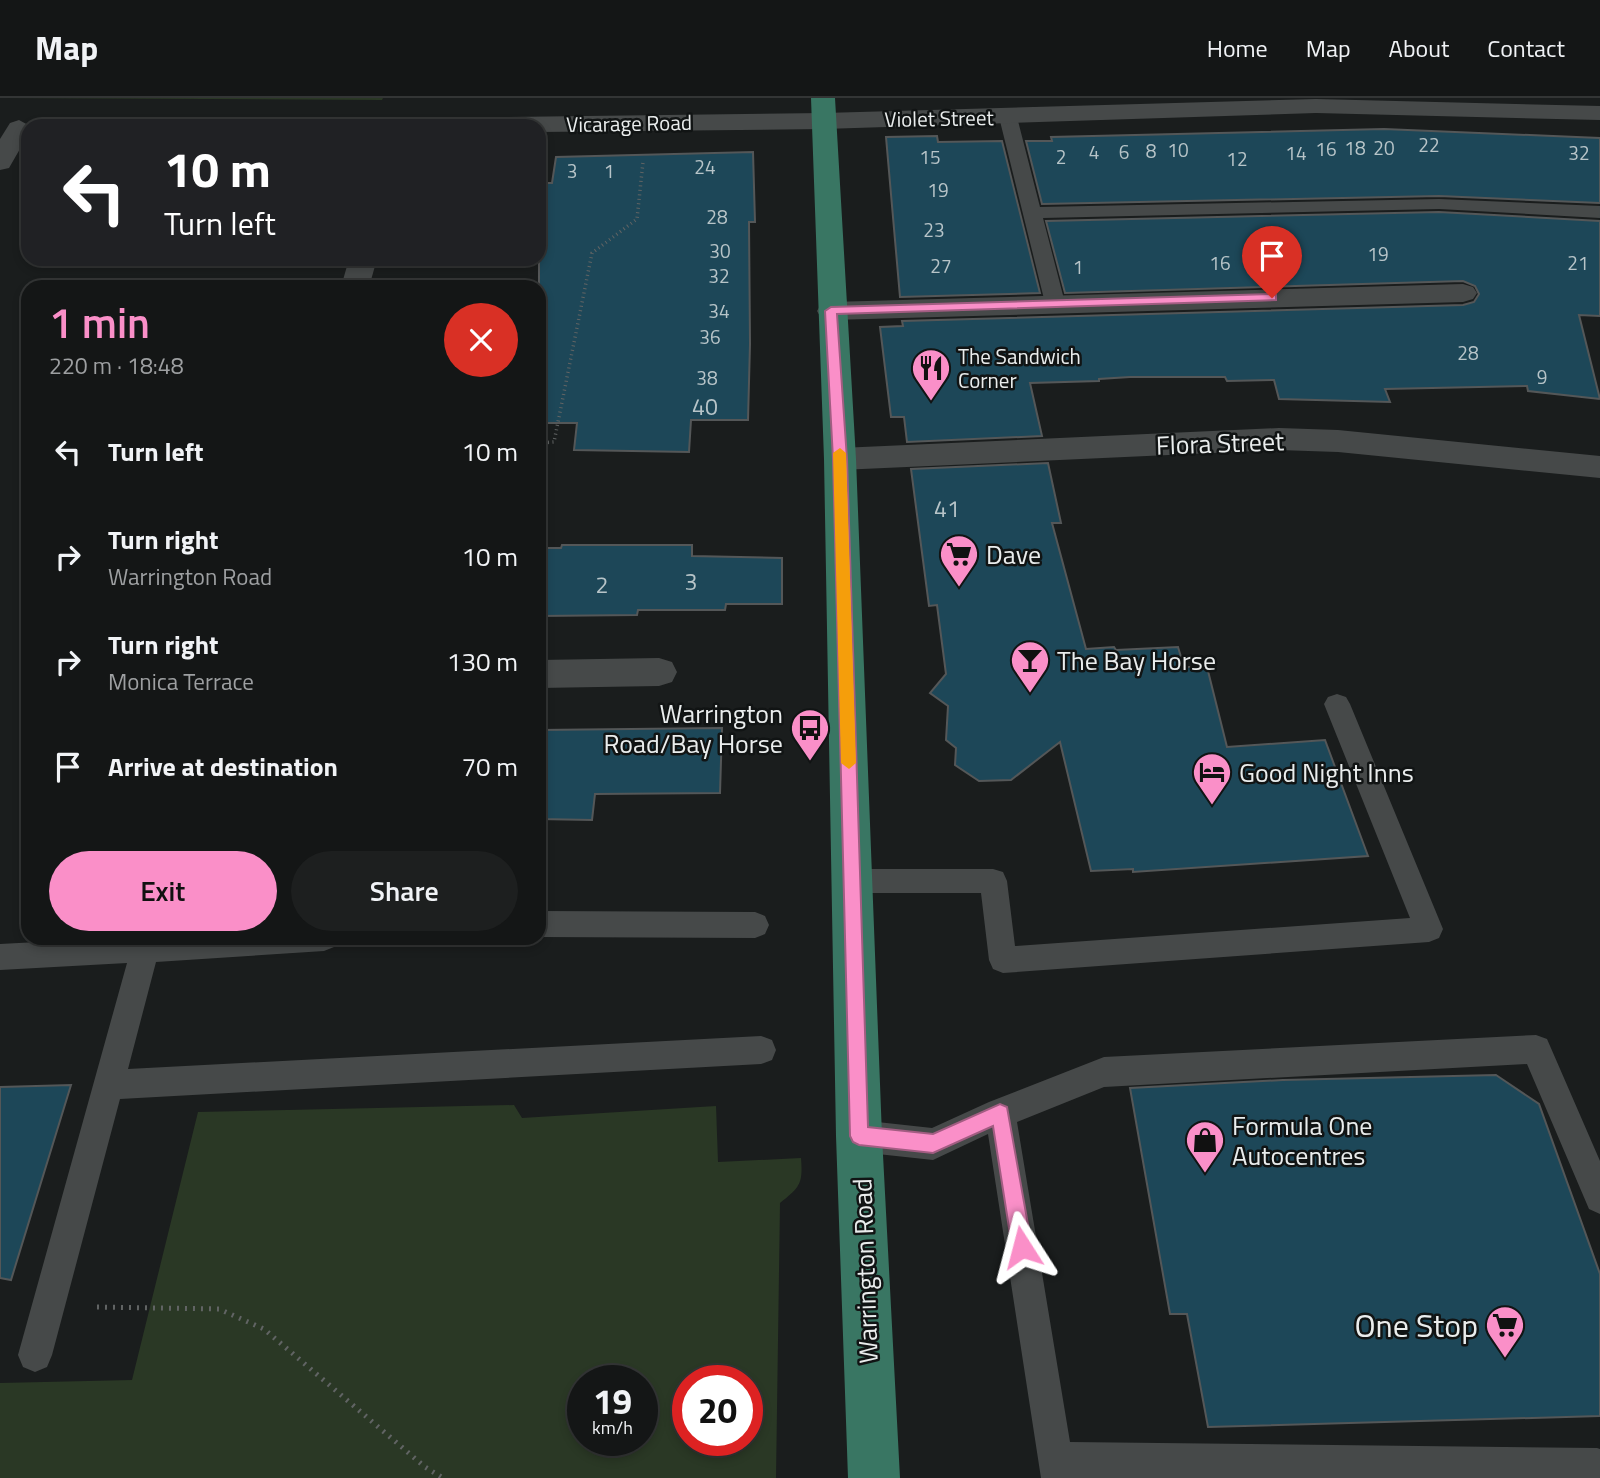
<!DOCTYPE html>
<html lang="en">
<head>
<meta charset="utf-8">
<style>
  :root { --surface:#141616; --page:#1d1f1f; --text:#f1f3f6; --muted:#9d9fa1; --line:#333535; --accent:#fa8fc8 }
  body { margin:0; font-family:"Titillium Web",sans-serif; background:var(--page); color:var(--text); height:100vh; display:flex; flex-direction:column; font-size:26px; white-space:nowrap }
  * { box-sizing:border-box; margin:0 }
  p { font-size:23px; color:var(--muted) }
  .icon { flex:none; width:38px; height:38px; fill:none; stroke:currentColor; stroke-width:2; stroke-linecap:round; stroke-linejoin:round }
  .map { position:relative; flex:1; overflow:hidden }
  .drawer { position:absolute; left:21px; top:182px; width:525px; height:665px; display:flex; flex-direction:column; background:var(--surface); border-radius:21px; box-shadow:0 4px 10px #0003,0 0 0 2px var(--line) }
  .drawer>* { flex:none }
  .guide { position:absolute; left:21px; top:21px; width:525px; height:147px; border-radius:21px; box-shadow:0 4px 10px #0003,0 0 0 2px var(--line); background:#202124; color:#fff; overflow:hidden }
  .speed { position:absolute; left:567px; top:1267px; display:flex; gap:14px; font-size:35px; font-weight:700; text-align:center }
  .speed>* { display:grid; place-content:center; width:91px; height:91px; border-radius:50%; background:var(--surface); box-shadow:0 4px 10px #0003,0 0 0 2px var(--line); line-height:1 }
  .speed small { font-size:18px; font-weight:400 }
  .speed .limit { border:10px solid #d22; background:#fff; color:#111 }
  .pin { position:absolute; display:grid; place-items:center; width:60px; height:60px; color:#fff; margin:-72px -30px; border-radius:50% 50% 50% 0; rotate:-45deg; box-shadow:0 0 7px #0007 }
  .pin .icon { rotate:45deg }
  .me { position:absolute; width:77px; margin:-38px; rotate:351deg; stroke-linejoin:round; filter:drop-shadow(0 0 5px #0008) }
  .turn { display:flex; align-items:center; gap:24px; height:147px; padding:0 28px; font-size:32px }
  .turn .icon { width:91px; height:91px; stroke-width:2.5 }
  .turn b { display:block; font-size:49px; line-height:60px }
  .round { display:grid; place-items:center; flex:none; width:74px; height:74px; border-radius:37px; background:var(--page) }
  .head { display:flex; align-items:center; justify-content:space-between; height:119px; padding:0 28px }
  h1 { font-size:42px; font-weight:600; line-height:52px; color:var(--accent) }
  .cta { display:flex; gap:14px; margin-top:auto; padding:14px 28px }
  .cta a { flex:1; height:80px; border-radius:42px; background:var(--accent); color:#111; font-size:28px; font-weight:600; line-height:80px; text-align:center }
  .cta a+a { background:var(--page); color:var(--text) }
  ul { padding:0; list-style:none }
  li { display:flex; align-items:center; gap:21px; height:105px; padding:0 28px }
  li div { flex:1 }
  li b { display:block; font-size:26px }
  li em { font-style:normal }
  header { display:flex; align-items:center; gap:42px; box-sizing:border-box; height:98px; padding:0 35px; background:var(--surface); border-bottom:2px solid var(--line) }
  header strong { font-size:33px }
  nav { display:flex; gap:38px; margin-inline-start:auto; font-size:24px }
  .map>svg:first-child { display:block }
  .green { fill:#2a3825; fill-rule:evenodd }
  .building { fill:#1d4758; stroke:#545758; stroke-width:2 }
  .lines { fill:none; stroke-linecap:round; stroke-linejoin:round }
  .path-far1 { stroke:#616464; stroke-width:3.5; stroke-dasharray:1 3.5; stroke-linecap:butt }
  .path { stroke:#616464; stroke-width:5; stroke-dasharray:2 6; stroke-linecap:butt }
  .service { fill:#464949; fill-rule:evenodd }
  .minor { fill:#464949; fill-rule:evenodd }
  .primary { fill:#397663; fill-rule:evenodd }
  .route { fill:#fa8fc8; stroke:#a25d82; stroke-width:2 }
  .slow { fill:#f59e0b }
  .labels { text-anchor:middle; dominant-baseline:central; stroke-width:5; stroke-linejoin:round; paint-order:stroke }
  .far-number-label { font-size:19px; fill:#b7c4c8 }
  .far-street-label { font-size:21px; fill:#eaeded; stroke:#111414 }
  .far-poi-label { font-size:21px; fill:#eaeded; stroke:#111414; text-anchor:start }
  .number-label { font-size:23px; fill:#b7c4c8 }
  .street-label { font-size:26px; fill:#eaeded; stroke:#111414 }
  .poi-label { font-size:26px; fill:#eaeded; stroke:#111414; text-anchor:start }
  .near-poi-label { font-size:32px; fill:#eaeded; stroke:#111414; text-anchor:end }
</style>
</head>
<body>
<header>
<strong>Map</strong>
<nav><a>Home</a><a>Map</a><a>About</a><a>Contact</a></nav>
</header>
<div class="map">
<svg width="1600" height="1380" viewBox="0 0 1600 1380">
  <rect width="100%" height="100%" fill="#1a1d1d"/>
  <!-- green -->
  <path class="green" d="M0,0H383L382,2Z
    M514,1007L522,1020L716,1008L718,1064L801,1060C803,1086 800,1089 780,1105L776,1380H0V1285L132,1282L198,1014ZM583,1283H642V1342H583ZM688,1283H747V1342H688Z"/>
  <!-- building -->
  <path class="building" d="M1384,31L1600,40V105L1439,98L1042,106L1026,43H1052L1051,39Z
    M937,38L938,44L1002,43L1040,195L900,199L886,39Z
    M753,54L755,124H749L750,246L748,322H691L689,354L574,352L577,325H539V125L545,85H552L556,59Z
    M1439,114L1600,123V218L1579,217L1600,301L1528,293L1527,288L1385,291L1390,304L1279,301L1274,282L1227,283L1225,279H1130L1099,281V283L1030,285L1042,338L907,344L904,319H891L880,229L903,228L902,223L1463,207L1474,204L1479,196L1475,188L1463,183L1065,195L1046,123Z
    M1048,365L1061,425H1052L1086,551L1114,549L1116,552L1178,549L1184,569H1207L1227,649L1325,642L1368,758L1133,774V771L1091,773L1060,644L1011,682L979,683L955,667L956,650L946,642L948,608L930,595L946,576L937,507L929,508L911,371Z
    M562,447H692V458L782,460V506H726L725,512H638L637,517L539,518V450H561Z
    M722,630L720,695L595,696L592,722L539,721V632Z
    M1496,977L1539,1006L1600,1176V1318L1208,1329L1187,1216H1170L1130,990L1283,982Z
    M71,987L11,1182L0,1180V989Z"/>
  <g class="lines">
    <!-- path-far1 -->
    <path class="path-far1" d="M539,345L554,344L592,155L637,121L643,64"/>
    <!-- path -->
    <path class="path" d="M97,1209L219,1211L264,1231L425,1369L443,1380"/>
    <!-- service -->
    <path class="service" d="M1008,14L1017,19L1040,109L1439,101L1600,108V120L1439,111L1043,120L1065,205L1062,209H1048L1045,205L999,19Z
      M1337,596L1346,599L1350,606L1443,831L1439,840L1429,844L1003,875L993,871L989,862L981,795H852L842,792L838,783L842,774L852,771H993L1003,774L1007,783L1015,848L1410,820L1324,606L1328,599Z
      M539,813L755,814L765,818L769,827L765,836L755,840L539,839Z
      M113,840H338L334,849L324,853L156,864L128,971L761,938L772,942L776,952L772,962L761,966L120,1001L52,1257L47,1269L35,1274L23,1269L18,1257L127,865L0,872V846Z
      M1536,937L1547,941L1600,1063V1116L1589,1111L1527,966L1104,989L1017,1024L1070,1344L1597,1350L1600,1351V1380H1041L988,1036L933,1062L859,1054L848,1049L843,1038L848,1027L859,1022L932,1030L989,1004L1104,959Z"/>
    <!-- minor -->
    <path class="minor" d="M1316,1L1600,8V22L1316,15L824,31L539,34V28H421L425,23L434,20L824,15Z
      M19,22L30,28H28V37L9,70L0,72V41L10,25Z
      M349,161H377L369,189H341Z
      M1463,186L1473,189L1477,195L1473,201L1463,204L831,222L821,220L817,213L821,206L831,204Z
      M1279,330L1338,332L1600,358V380L1338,354L1279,352L840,372L829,369L824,361L829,353L840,350Z
      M659,560L672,564L677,574L672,584L659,588L539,590V562Z"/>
    <!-- primary -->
    <path class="primary" d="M811,0H835L856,361L882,1038L900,1380H848L836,1038L824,361Z"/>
  </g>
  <!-- route -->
  <path class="route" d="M1272,196L1276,197V202L837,216L847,361L868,1029L933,1036L1000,1006L1007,1009L1032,1149L1029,1156L1022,1159L1015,1156L1012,1149L993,1028L933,1055L859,1047L853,1044L850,1038L833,361L825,213L831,209Z"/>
  <!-- slow -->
  <path class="slow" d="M840,350L846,355L856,665L849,671L841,665L833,355Z"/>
  <!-- icons -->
  <defs>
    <g id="restaurant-pin" transform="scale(2.0125)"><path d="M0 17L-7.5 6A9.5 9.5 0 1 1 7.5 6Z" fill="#fa8fc8" stroke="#111414"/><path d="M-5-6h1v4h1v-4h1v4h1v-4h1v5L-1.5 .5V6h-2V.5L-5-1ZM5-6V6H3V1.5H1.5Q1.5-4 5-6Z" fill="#111"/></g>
    <g id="supermarket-pin" transform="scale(2.0125)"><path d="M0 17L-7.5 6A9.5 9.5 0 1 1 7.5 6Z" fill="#fa8fc8" stroke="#111414"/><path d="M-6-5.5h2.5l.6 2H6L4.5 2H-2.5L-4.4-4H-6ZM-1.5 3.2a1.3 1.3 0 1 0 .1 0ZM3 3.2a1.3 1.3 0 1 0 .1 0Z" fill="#111"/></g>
    <g id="bar-pin" transform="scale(2.0125)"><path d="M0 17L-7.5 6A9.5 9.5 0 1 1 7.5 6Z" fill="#fa8fc8" stroke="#111414"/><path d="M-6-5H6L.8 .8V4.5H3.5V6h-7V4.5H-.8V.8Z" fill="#111"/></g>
    <g id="bus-pin" transform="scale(2.0125)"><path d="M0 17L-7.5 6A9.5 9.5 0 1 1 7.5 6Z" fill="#fa8fc8" stroke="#111414"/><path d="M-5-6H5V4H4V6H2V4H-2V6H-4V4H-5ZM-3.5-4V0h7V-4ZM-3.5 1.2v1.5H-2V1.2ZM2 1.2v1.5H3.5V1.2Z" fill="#111"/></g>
    <g id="hotel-pin" transform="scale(2.0125)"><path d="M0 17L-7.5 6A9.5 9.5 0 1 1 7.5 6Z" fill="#fa8fc8" stroke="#111414"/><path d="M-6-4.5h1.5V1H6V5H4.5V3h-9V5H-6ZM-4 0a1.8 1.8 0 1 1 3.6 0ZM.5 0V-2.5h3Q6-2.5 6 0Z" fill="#111"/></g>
    <g id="shop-pin" transform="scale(2.0125)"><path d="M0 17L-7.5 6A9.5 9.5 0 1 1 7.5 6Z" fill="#fa8fc8" stroke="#111414"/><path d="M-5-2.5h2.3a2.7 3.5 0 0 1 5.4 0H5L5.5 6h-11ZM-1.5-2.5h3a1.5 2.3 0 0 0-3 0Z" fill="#111"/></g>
  </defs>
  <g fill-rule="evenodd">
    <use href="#restaurant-pin" x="931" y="270"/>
    <use href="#supermarket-pin" x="959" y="456"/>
    <use href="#bar-pin" x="1030" y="562"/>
    <use href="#bus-pin" x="810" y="630"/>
    <use href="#hotel-pin" x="1212" y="674"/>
    <use href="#shop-pin" x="1205" y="1042"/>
    <use href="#supermarket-pin" x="1505" y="1227"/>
  </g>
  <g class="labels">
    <!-- far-number labels -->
    <g class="far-number-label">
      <text x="1429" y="46">22</text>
      <text x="1355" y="49">18</text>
      <text x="1384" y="49">20</text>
      <text x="1326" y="50">16</text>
      <text x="1178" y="51">10</text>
      <text x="1151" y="52">8</text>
      <text x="1094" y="53">4</text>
      <text x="1124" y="53">6</text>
      <text x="1296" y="54">14</text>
      <text x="1579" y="54">32</text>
      <text x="930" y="58">15</text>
      <text x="1061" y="58">2</text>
      <text x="1237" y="60">12</text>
      <text x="705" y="68">24</text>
      <text x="572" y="72">3</text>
      <text x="609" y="72">1</text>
      <text x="938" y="91">19</text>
      <text x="717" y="118">28</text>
      <text x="934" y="131">23</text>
      <text x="720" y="152">30</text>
      <text x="1378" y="155">19</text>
      <text x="1220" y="164">16</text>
      <text x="1578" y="164">21</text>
      <text x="941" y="167">27</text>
      <text x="1078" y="168">1</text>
      <text x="719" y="177">32</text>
      <text x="719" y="212">34</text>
      <text x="710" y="238">36</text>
      <text x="1468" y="254">28</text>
      <text x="1542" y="278">9</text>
      <text x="707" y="279">38</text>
    </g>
    <!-- far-street labels -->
    <g class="far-street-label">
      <text transform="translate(939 20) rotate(-1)">Violet Street</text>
      <text transform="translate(629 25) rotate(-1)">Vicarage Road</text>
    </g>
    <!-- far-poi labels -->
    <g class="far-poi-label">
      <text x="958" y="258">The Sandwich<tspan x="958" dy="24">Corner</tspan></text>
    </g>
    <!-- number labels -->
    <g class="number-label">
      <text x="705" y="308">40</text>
      <text x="947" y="410">41</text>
      <text x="691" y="483">3</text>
      <text x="602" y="486">2</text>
    </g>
    <!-- street labels -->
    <g class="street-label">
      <text transform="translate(1220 345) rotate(-2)">Flora Street</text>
      <text transform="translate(865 1173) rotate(-92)">Warrington Road</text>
    </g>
    <!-- poi labels -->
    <g class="poi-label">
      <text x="986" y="456">Dave</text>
      <text x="1057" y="562">The Bay Horse</text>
      <text x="783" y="615" text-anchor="end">Warrington<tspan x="783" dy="30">Road/Bay Horse</tspan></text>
      <text x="1239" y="674">Good Night Inns</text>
      <text x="1232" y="1027">Formula One<tspan x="1232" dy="30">Autocentres</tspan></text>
    </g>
    <!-- near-poi labels -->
    <g class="near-poi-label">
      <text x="1478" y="1227">One Stop</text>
    </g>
  </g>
</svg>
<div class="speed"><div>19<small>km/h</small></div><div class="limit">20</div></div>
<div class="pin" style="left:1272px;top:200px;background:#d93025"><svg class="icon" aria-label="arrive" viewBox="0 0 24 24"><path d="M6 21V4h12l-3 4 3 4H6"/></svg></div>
<svg class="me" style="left:1022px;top:1149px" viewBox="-20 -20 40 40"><path d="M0-17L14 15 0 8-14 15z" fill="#fa8fc8" stroke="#fff" stroke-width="4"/></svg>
<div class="guide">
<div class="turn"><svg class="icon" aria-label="left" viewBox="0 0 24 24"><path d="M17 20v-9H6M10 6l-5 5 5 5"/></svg><div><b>10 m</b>Turn left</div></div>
</div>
<section class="drawer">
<div class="head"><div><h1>1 min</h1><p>220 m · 18:48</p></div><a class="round" style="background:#d93025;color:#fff"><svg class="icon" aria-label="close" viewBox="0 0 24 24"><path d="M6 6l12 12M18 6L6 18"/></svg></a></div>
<ul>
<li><svg class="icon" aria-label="left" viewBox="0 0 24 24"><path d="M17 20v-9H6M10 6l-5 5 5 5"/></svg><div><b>Turn left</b></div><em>10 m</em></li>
<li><svg class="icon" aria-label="right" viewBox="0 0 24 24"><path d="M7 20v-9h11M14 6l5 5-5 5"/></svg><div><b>Turn right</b><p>Warrington Road</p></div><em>10 m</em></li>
<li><svg class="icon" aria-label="right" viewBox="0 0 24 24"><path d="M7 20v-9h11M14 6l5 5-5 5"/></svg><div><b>Turn right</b><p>Monica Terrace</p></div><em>130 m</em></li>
<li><svg class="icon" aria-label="arrive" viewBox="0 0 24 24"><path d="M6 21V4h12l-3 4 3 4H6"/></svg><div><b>Arrive at destination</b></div><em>70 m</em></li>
</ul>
<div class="cta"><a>Exit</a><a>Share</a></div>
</section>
</div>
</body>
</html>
